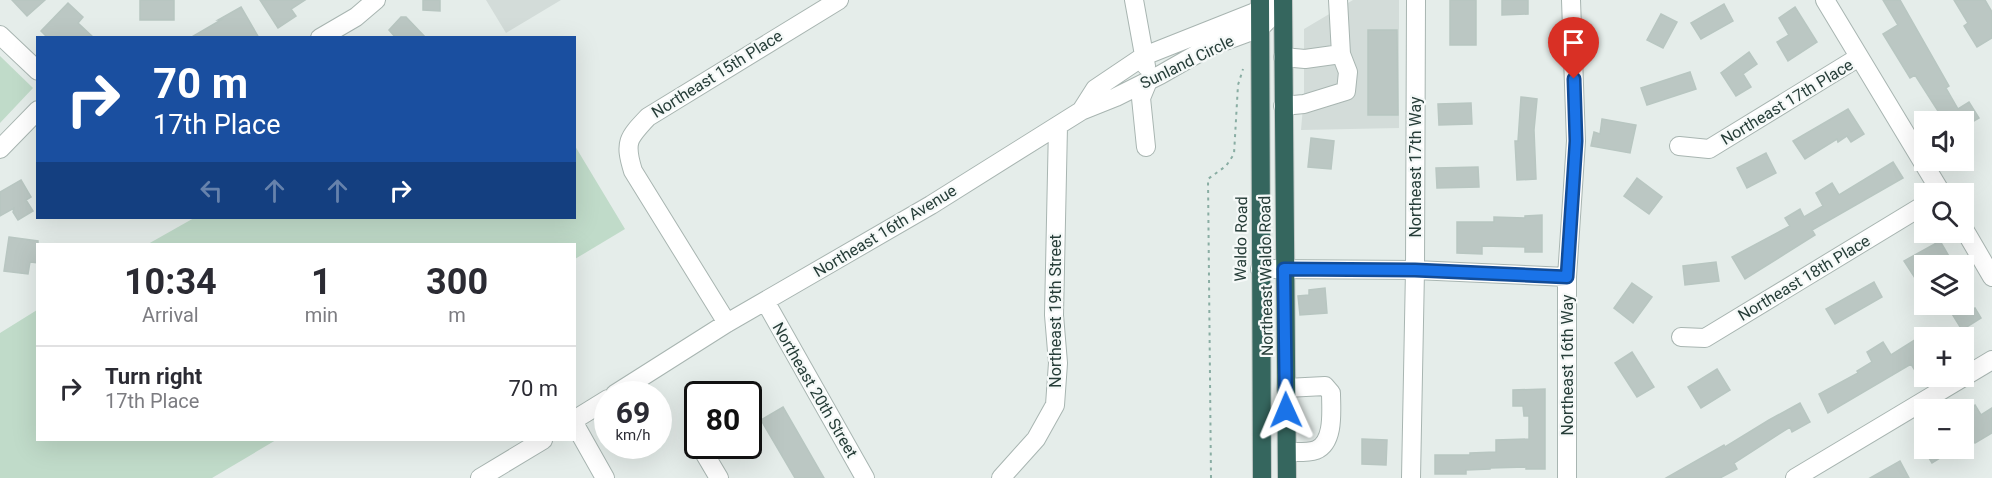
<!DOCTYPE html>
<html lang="en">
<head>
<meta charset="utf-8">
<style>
  :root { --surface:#fff; --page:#f7f7f7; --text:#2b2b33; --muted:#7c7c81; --line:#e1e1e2 }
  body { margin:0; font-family:Roboto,sans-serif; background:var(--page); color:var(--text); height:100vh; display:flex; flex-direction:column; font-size:22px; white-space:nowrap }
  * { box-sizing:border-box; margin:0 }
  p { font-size:20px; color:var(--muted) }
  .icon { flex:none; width:33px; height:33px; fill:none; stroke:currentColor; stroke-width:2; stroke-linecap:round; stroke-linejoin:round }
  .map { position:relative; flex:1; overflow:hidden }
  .sheet { position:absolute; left:36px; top:243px; width:540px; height:198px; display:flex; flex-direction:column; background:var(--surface); border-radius:0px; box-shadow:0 6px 24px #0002 }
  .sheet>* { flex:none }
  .banner { position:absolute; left:36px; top:36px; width:540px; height:183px; border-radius:0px; box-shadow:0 6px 24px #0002; background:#1a4fa0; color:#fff; overflow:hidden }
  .controls { position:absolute; left:1914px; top:111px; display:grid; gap:12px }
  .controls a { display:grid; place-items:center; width:60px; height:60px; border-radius:0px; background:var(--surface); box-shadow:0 6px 24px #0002; font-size:30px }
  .speed { position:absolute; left:594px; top:381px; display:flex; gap:12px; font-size:30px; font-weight:700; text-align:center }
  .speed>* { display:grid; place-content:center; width:78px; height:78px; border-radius:50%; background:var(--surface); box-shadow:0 6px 24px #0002; line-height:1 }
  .speed small { font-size:15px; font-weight:400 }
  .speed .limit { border:3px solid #111; border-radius:9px; background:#fff; color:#111 }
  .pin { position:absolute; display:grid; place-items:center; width:51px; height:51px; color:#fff; margin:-62px -26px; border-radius:50% 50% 50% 0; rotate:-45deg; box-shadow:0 0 6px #0007 }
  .pin .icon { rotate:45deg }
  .me { position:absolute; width:66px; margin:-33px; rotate:359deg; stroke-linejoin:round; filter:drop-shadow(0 0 4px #0008) }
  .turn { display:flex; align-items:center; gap:21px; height:126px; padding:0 18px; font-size:27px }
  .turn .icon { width:78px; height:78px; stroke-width:2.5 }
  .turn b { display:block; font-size:42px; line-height:51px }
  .lanes { display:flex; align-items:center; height:57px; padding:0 18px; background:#0003; justify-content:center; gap:30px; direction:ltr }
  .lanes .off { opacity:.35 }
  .eta { display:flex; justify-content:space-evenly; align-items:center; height:102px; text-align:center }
  .eta b { font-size:36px; font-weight:700; line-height:42px }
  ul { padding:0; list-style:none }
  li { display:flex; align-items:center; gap:18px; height:84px; padding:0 18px; border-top:2px solid var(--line) }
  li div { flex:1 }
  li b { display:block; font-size:22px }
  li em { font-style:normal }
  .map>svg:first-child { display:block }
  .built { fill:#d3dcd9 }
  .green { fill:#c0dbc9 }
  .building { fill:#bbc7c3; stroke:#b8c6c1; stroke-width:1.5 }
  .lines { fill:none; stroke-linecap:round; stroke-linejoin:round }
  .minor-casing { stroke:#a8b5b1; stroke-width:20 }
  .highway-casing { stroke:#c2c9c7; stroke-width:20 }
  .path { stroke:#89ada3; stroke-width:2; stroke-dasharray:3 4.5; stroke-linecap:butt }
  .minor { stroke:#fff; stroke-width:18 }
  .highway { stroke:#35665e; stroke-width:18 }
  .route-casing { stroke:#114b97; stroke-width:15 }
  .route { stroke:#1a73e8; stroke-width:10 }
  .labels { text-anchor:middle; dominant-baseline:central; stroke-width:4.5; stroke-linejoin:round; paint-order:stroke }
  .street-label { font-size:16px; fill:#263d38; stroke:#f5f9f8 }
</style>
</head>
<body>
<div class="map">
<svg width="1992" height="478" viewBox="0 0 1992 478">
  <rect width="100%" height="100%" fill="#e5edea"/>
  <!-- built -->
  <path class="built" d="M486,0H561L506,33Z
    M1353,0H1399V128L1301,130L1304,95V29Z"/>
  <!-- green -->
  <path class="green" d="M0,56L33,88L0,123Z
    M575,146L625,229L575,259L574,244H148L194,218H574Z
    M37,310L38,440H276L212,478H0V333Z"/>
  <!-- building -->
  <path class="building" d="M12,0H45L27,16Z
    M140,0H174V20H140Z
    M260,0H305L291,9L296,16L278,28Z
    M423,0H440V11L423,10Z
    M1450,0H1476V45H1450Z
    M1502,0H1528V14L1502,15Z
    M1883,0H1900L1949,86L1946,88L1958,109L1969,102L1979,118L1964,127V122H1945L1915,75L1910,78L1883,34L1898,25Z
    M1954,0H1985L1992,12V38L1977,47L1964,26L1968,23Z
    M68,3L83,17L78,23L94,38H48L41,31Z
    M1724,4L1733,21L1701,39L1691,23Z
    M241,7L259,38H190L221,20H218Z
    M1795,7L1817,42L1788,61L1777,42L1789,35L1779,18Z
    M1661,14L1677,22L1663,48L1647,40Z
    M401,17H406L426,38H396L389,30Z
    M1368,30H1397L1398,115H1368Z
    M1749,52L1757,64L1743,74L1751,87L1736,96L1721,73Z
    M1690,72L1696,89L1647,105L1641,88Z
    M1521,97L1537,99L1534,130L1536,179L1517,180L1515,141H1518Z
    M1471,103L1472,124L1439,125L1438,104Z
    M1848,109L1864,134L1851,142L1847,136L1838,142L1837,139L1805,159L1793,141Z
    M1602,119L1636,125L1630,153L1591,146L1594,132L1600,134Z
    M1311,138L1334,141L1331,169L1308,167Z
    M1766,153L1776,173L1747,188L1737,168Z
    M1893,162L1903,178L1812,230L1815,235L1745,279L1732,257L1790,226L1785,218L1800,209L1804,217L1823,206L1816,193L1832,183L1839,195Z
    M1478,167L1479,187L1437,188L1436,168Z
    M1637,178L1662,197L1649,214L1624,196Z
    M21,180L31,197L26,200L33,211L18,220L13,212L14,208L0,216V192Z
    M1542,215V252H1525V247L1482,246V254L1457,253V222H1494V217L1525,218V216Z
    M9,237L38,241V263L30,262L28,274L4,271Z
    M1940,241L1950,258L1937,266H1924V273L1915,278L1904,261Z
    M1716,262L1719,281L1685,285L1683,266Z
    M1874,282L1882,297L1835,324L1826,309Z
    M1632,283L1652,297L1633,323L1614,308Z
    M1325,288L1327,313L1300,315L1298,296L1309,295V290Z
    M1946,304H1965L1969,311L1975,308L1981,318L1962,330Z
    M1924,334V362L1914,369L1911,364L1828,413L1819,394L1858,373L1857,371L1872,362L1867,352L1883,342L1891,355Z
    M1632,352L1654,387L1637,397L1615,363Z
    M1717,369L1730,390L1701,408L1688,387Z
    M1545,389V469H1526V467L1490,468V469L1466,470V474H1435V455H1470V453L1496,452V440L1529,439V416H1524L1523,406H1513V390Z
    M1800,403L1810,422L1792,432L1790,427L1734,463L1737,469L1720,478H1666L1724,445L1725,447L1769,420Z
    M1975,405L1981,415L1992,408V433L1975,443L1972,439L1964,444V412Z
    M783,407L824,478H795L761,420Z
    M1362,439L1387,440L1386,465L1362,464Z
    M1923,448H1956L1932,463Z
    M1900,461L1909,478H1870Z"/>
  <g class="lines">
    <!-- minor casing -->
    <g class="minor-casing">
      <path id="minor" d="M1134,0L1146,66
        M1825,0L1942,194
        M0,35L38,71
        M320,38L356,17L376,0
        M1283,57L1305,59L1341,54L1338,0
        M1283,106L1304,104L1346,91L1348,72L1341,54
        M1081,111L1116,97L1160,75L1211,46L1260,28L1270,18
        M1679,146L1709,149L1859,57
        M1146,147L1141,98L1148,81
        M0,149L38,110
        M1964,229L1992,277
        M1260,269L1415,270L1567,277
        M765,301L865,478
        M727,323L633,171C624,142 628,138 648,117L839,0
        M1681,337L1705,338L1924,205
        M1286,388L1325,386L1331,393C1331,409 1335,442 1316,450C1307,453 1296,452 1287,452
        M615,394L727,323L931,205L1081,111L1095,89L1144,56L1260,10L1283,6
        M574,420L608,399
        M574,423L605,478
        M703,451L719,478
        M480,478L543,440
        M1001,478L1036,439L1055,405L1058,363L1054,315L1058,126
        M1411,478L1415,270L1416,0
        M1567,478V277L1576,141L1571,0
        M1795,478L1992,360"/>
    </g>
    <!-- highway casing -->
    <g class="highway-casing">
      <path id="highway" d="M1260,0L1262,478
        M1283,0L1287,478"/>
    </g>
    <!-- path -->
    <path class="path" d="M1211,478L1208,179L1226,166L1234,154L1238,85L1243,69"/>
    <!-- minor -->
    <use href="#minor" class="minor"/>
    <!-- highway -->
    <use href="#highway" class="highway"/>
  </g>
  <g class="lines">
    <!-- route casing -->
    <g class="route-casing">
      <path id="route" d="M1286,410L1284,269L1415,270L1567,277L1576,141L1574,79"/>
    </g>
    <!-- route -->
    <use href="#route" class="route"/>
  </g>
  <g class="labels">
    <!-- street labels -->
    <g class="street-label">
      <text transform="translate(1187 62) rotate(-26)">Sunland Circle</text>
      <text transform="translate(717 74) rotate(-32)">Northeast 15th Place</text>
      <text transform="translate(1787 102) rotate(-31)">Northeast 17th Place</text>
      <text transform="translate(1415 167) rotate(-90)">Northeast 17th Way</text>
      <text transform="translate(885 231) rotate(-31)">Northeast 16th Avenue</text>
      <text transform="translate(1241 239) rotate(-89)">Waldo Road</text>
      <text transform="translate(1266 276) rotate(-91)">Northeast Waldo Road</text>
      <text transform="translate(1804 278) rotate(-31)">Northeast 18th Place</text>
      <text transform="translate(1055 311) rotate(-90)">Northeast 19th Street</text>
      <text transform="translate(1567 365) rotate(-90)">Northeast 16th Way</text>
      <text transform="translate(815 390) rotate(60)">Northeast 20th Street</text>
    </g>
  </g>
</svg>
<div class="controls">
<a><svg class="icon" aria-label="sound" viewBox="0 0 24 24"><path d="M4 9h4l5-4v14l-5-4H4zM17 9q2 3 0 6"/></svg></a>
<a><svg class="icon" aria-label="search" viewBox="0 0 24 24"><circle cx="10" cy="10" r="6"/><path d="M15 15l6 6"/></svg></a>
<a><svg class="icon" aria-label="layers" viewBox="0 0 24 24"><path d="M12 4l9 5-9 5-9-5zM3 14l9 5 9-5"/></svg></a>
<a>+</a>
<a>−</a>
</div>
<div class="speed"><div>69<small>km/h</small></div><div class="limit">80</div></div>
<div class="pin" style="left:1574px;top:79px;background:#d93025"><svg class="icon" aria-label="arrive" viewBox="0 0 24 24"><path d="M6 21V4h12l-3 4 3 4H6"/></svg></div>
<svg class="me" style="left:1286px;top:410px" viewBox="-20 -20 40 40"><path d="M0-17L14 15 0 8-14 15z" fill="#1a73e8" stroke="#fff" stroke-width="4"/></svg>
<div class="banner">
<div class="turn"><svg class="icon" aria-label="right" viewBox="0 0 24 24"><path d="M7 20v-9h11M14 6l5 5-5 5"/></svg><div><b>70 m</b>17th Place</div></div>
<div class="lanes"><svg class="icon off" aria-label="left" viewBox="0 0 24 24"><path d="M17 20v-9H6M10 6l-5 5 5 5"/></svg><svg class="icon off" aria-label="ahead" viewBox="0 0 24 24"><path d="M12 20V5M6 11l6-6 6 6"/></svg><svg class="icon off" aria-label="ahead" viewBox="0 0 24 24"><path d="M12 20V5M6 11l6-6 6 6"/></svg><svg class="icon" aria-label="right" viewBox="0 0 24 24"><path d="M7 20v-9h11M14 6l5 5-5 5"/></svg></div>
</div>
<section class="sheet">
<div class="eta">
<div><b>10:34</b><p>Arrival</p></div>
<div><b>1</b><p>min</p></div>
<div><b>300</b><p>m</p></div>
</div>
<ul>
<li><svg class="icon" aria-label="right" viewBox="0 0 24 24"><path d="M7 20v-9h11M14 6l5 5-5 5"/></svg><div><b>Turn right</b><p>17th Place</p></div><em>70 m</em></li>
</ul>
</section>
</div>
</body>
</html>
